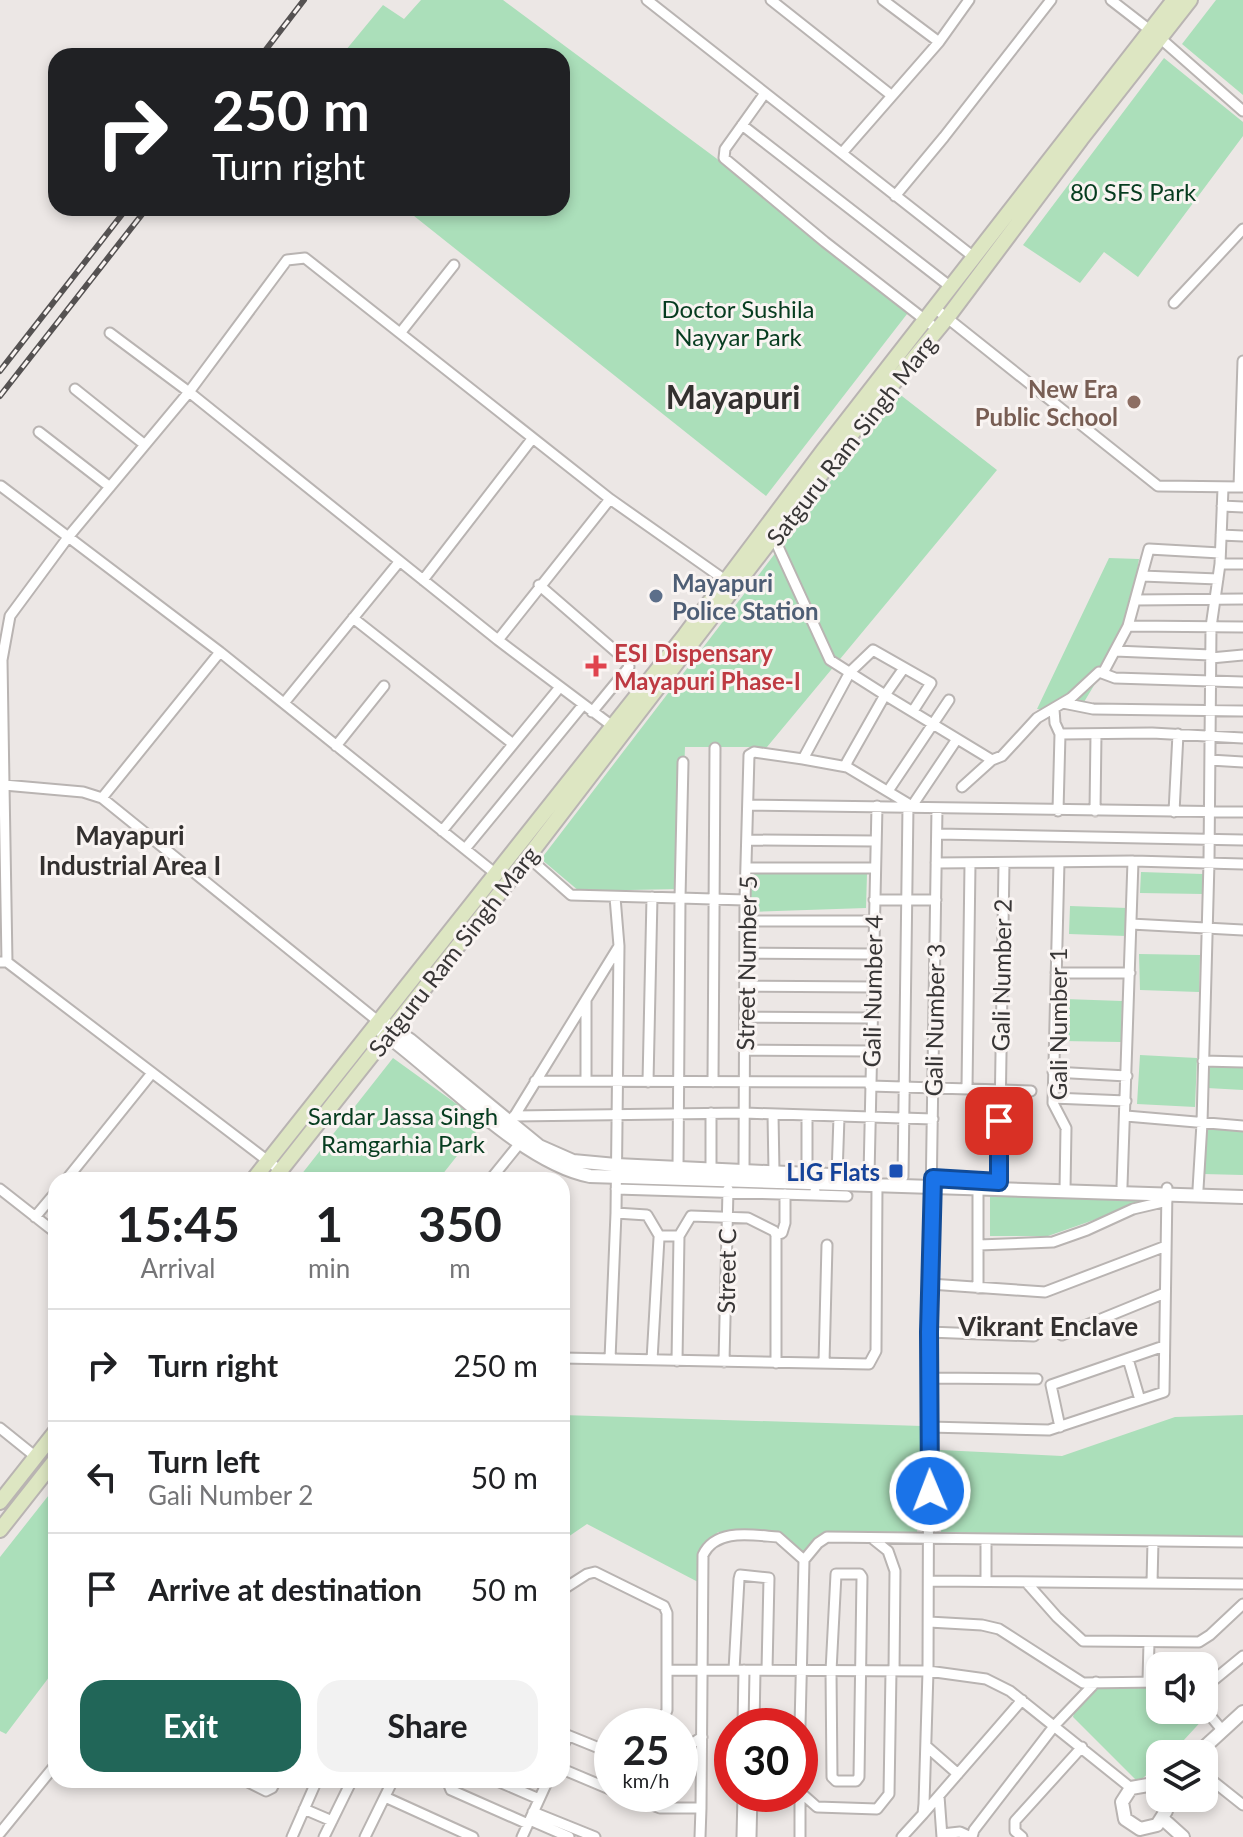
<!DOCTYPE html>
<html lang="en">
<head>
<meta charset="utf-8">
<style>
  :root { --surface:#fff; --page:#f2f2f2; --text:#202124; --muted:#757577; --line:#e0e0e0; --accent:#216658 }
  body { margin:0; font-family:Lato,sans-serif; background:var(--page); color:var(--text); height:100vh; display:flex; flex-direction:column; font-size:30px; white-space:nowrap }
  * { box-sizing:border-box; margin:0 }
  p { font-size:26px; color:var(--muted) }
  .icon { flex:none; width:44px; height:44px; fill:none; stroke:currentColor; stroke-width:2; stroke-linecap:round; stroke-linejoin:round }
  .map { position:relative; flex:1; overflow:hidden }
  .panel { position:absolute; left:48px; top:1172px; width:522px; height:616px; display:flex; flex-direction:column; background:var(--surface); border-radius:24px; box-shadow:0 4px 12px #0003 }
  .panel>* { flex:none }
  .guide { position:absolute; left:48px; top:48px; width:522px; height:168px; border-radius:24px; box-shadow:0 4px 12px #0003; background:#202124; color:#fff; overflow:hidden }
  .buttons { position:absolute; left:1146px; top:1652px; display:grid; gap:16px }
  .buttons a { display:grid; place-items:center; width:72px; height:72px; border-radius:16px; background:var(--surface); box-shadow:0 4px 12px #0003; font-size:40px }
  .speed { position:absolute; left:594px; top:1708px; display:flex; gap:16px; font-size:40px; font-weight:700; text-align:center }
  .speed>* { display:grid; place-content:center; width:104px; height:104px; border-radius:50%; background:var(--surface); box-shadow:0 4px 12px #0003; line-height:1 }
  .speed small { font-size:20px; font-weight:400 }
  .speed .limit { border:12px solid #d22; background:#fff; color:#111 }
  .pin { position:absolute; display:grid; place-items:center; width:68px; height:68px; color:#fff; margin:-34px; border-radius:16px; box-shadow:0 4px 12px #0006 }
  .me { position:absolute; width:88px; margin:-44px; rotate:359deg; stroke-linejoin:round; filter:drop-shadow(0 0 6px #0008) }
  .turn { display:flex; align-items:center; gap:28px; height:168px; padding:0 32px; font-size:36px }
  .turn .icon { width:104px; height:104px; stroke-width:2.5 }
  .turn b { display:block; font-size:56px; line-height:68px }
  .eta { display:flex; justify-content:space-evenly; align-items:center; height:136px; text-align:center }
  .eta b { font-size:48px; font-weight:700; line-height:56px }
  .button { display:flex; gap:16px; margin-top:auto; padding:16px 32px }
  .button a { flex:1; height:92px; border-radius:24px; background:var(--accent); color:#fff; font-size:32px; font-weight:700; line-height:92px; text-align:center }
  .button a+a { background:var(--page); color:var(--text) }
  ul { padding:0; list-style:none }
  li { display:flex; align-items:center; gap:24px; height:112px; padding:0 32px; border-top:2px solid var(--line) }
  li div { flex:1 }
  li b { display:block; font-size:30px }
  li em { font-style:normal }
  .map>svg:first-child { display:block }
  .green { fill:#abdfba }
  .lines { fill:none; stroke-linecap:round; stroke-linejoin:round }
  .minor-casing { stroke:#b9b4b2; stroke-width:13 }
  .tertiary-casing { stroke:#b9b4b2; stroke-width:16 }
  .secondary-casing { stroke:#b9b4b2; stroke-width:18 }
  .minor { stroke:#fff; stroke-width:9 }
  .tertiary { stroke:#fff; stroke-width:12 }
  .secondary { stroke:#dde6c2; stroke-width:14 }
  .rail-casing { stroke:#555252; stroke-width:6 }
  .rail { stroke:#f9f4f2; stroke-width:3; stroke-dasharray:9; stroke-linecap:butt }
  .route-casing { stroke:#114b97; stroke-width:20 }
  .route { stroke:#1a73e8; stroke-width:14 }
  .education-dot { fill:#8d6e63; stroke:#f9f4f2; stroke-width:3 }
  .service-dot { fill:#5c6f8a; stroke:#f9f4f2; stroke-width:3 }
  .health-dot { fill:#e0444e; stroke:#f9f4f2; stroke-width:3 }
  .transit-dot { fill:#1a4fb4; stroke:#f9f4f2; stroke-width:3 }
  .labels { text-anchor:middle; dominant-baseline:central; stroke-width:6; stroke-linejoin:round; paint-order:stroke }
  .park-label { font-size:24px; fill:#063c1f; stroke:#f9f4f2 }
  .education-label { font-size:24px; font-weight:bold; fill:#785e54; stroke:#f9f4f2; text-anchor:end }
  .street-label { font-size:24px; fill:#383636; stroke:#f9f4f2 }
  .service-label { font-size:24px; font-weight:bold; fill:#4e5e75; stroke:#f9f4f2; text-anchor:start }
  .health-label { font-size:24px; font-weight:bold; fill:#be3a42; stroke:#f9f4f2; text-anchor:start }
  .transit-label { font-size:24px; font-weight:bold; fill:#164399; stroke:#f9f4f2; text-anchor:end }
  .neighbourhood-label { font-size:26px; font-weight:bold; fill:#33302f; stroke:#f9f4f2 }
  .district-label { font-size:32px; font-weight:bold; fill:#33302f; stroke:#f9f4f2 }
</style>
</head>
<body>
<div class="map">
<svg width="1243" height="1837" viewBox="0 0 1243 1837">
  <rect width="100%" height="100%" fill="#ece7e5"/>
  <!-- green -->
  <path class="green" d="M421,0H503L914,305L766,496L404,208H562V56H341L383,5L404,19Z
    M1216,0H1243V95L1182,44Z
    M1164,58L1243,122V136L1138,277L1104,252L1080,283L1023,245Z
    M898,393L997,470L767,747H685L680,889L579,891L541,859Z
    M1109,558L1139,559L1128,629L1081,707L1063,710L1037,709Z
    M750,872L867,874L866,908L749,912Z
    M1141,872L1203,874V894L1140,893Z
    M1070,906L1127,908L1126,936L1069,934Z
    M1139,954L1200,955L1199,992L1140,990Z
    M1065,999L1122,1001L1121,1042L1063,1041Z
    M1140,1055L1197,1058L1195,1107L1137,1104Z
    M1209,1056L1243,1058V1090L1207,1088Z
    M393,1058L483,1123L438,1180H297Z
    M1205,1122L1243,1124V1175L1203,1174Z
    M990,1196L1151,1200L1048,1236H990Z
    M562,1415L922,1426L917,1536L820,1535L804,1556L781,1533L718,1532L698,1555V1582L587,1524L562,1541Z
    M1243,1415V1537L941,1534L940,1450L1062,1456L1175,1417Z
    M56,1486V1668L6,1734L0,1731V1557Z
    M1124,1684L1160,1687V1710H1204L1207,1715L1171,1754H1160V1764L1138,1782L1073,1717C1079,1693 1100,1685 1124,1684Z"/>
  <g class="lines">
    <!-- minor casing -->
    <g class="minor-casing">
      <path id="minor" d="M647,0L975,258
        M771,0L891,95
        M883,0L939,42L969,0
        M1111,0L1160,38L1243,111
        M765,93L725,149L724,158L825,242L938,330
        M742,125L952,288
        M842,153L939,42
        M895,196L944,137L1051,0
        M1174,303L1243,229
        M936,309L1158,486L1243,487
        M401,332L454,265
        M110,333L189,392L498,640
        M75,389L145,445
        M39,432L110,487
        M1,486L220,652L496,874
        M1239,487L1243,361
        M1222,506L1243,507
        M1221,535L1243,536
        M774,538L830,660L885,695L847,762V767L912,806L957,739
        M1220,564H1243
        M1142,576L1218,579
        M423,580L532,439
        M539,585L628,662L629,667L592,712
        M1135,600L1243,599
        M353,618L513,744
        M1128,626L1243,627
        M1115,651L1211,655
        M1211,658L1243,655
        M904,668L885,695L992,760L1002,756L1037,718L1071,698L1099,672L1115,678L1243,682
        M1103,673L1128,626L1149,549L1220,553
        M284,703L399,562
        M1063,703L1093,709L1243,711
        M1054,709L1055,723L1060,734
        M611,725L498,640L610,499L725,580
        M336,746L384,686
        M803,759L847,767
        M1210,760L1243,762
        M1,785H4L7,962
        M962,787L992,760
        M888,791L949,700
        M102,798L220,652
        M749,805L1243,812
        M1058,811L1060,734L1152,733L1243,738
        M1095,811L1096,734
        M1174,812L1178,734
        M442,831L560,687
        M937,834L1243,840
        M747,840L875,841
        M465,849L583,705
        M528,857L571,895L680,898L683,762
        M1059,862L1053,1103L1066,1128L1065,1190
        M936,863L1133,861L1243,864
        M747,868H875
        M874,900H936
        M746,921H874
        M1131,924L1243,930
        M746,953L873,954
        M0,962H7L281,1171
        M1056,973H1130
        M745,986L873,987
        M586,1000V1081
        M745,1017L871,1018
        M379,1022L102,798L83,792L4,785L2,660L10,616L69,536L189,392L287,260L305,258L610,499
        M744,1050L871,1051
        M1203,1061L1243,1062
        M1053,1072L1127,1076
        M535,1081L870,1082
        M648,1082L652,897
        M713,1082L715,748
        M870,1086L1031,1091
        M967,1088L970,864
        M1053,1098L1126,1101
        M773,1114L774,1172
        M514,1116L744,1113L933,1119
        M1126,1116L1243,1126
        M512,1120L619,946L615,897
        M678,1168L680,898L745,900
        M711,1170V1113
        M744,1171L745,900L749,755L754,752L803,759L850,672L873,650L931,683L913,711
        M807,1174V1115
        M837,1175L839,1117
        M869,1176L877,806
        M903,1177L908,806
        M66,1180L152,1073
        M490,1180L520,1143
        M999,1182L1004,863
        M1122,1186L1133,861
        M0,1189L56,1233
        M616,1189L815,1195
        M1198,1189L1202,1123L1209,862L1211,627L1220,564L1223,488
        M815,1191V1195L847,1196
        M616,1213L647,1215L660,1237
        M35,1217L56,1192
        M776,1235V1363
        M776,1235L782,1233L785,1223V1194
        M679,1236L691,1216L748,1218L774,1231L776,1235
        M979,1245L1053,1242L1087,1230L1133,1209L1167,1201
        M930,1284L1045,1292L1166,1246
        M978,1288V1187
        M929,1332L1034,1336
        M1062,1335L1165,1293
        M562,1358L869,1364L876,1351L877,1185
        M610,1359L616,1213L619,946
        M1128,1359L1140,1400
        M652,1360L659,1238L661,1236H679L677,1361
        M724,1362L728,1189
        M824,1363L827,1245
        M929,1378L1037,1379
        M929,1427L1049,1430L1164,1392L1167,1188
        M1060,1427L1051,1385L1164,1346
        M0,1428L36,1457
        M873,1539L888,1551L895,1571L894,1671
        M986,1539V1581
        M804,1560L818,1543L827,1537L1243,1542
        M836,1574H860L862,1577L859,1777L856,1781H836L832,1777L831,1671Z
        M929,1581L1243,1584
        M1026,1582L1057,1617L1083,1641L1199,1642L1210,1635L1243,1604
        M1152,1583L1153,1541
        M562,1590L587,1574L595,1572L664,1606L667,1613V1710L665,1715L649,1726
        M929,1622L982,1625L999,1629L1083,1683L1160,1682
        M668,1670L928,1671L986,1679L1010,1691L1131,1788
        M734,1670L739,1579L740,1575L769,1578L767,1670
        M1148,1681L1149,1642
        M1204,1682L1215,1679L1243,1656
        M1204,1708L1222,1730
        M743,1726L744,1670
        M754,1726L755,1671
        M562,1733L599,1748H612
        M800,1739V1837
        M926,1746L958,1774
        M562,1748L568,1736
        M680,1751L702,1737
        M562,1769L612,1790
        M1204,1774L1243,1805
        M244,1780L266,1791L272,1788L276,1780
        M451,1780L449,1785L451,1790L528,1824
        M495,1780L539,1799
        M800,1792L817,1807L877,1809L889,1794L891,1671
        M623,1794L660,1808H701L703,1555C716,1528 751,1535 778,1537L804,1560L800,1726
        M939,1796L942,1837
        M385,1797L473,1837
        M304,1809L332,1821
        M533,1812L595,1837
        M923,1814L1022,1700
        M530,1820L569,1837
        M0,1833L56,1764
        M942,1834L960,1832L971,1837
        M292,1837L317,1780
        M324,1837L352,1780
        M365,1837L393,1780
        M522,1837L548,1780
        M700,1837L701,1808
        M742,1837L743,1794
        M751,1837L752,1794
        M902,1837L923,1814L924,1804L928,1671L929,1332L937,808
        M972,1837L974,1830L1055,1725L1096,1682
        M1022,1837L1015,1831V1821L1082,1747"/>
    </g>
    <!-- tertiary casing -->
    <g class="tertiary-casing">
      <path id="tertiary" d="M386,1024L410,1040L539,1146L573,1161L616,1165L873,1177
        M382,1032C441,1074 521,1163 590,1176L1243,1197
        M1197,1754L1243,1712
        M1160,1791L1148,1785L1131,1788L1122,1802L1125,1819L1140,1829L1157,1825L1166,1811L1164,1798
        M1163,1819L1183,1837"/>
    </g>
    <!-- secondary casing -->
    <g class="secondary-casing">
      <path id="secondary" d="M253,1180L685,635L823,451L1174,0
        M273,1180L528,857L858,426L947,318L1081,139L1190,0
        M0,1502L56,1431
        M0,1530L56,1459"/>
    </g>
    <!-- minor -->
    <use href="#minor" class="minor"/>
    <!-- tertiary -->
    <use href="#tertiary" class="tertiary"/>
    <!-- secondary -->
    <use href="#secondary" class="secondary"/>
    <!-- rail casing -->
    <g class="rail-casing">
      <path id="rail" d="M261,56L304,0
        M0,371L127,208
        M0,396L147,208"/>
    </g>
    <!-- rail -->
    <use href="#rail" class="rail"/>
  </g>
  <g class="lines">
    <!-- route casing -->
    <g class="route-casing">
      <path id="route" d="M930,1491L929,1332L933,1178L999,1182V1121"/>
    </g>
    <!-- route -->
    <use href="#route" class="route"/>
  </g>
  <!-- markers -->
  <circle class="education-dot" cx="1134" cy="402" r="8"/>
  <circle class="service-dot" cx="656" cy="596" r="8"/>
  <path class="health-dot" d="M592 654h8v8h8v8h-8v8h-8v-8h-8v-8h8z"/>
  <rect class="transit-dot" x="888" y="1163" width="16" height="16" rx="4"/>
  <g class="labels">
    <!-- park labels -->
    <g class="park-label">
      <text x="1133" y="191">80 SFS Park</text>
      <text x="738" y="308">Doctor Sushila<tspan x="738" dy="28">Nayyar Park</tspan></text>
      <text x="403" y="1115">Sardar Jassa Singh<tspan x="403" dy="28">Ramgarhia Park</tspan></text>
    </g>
    <!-- education labels -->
    <g class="education-label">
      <text x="1118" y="388">New Era<tspan x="1118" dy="28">Public School</tspan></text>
    </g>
    <!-- street labels -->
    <g class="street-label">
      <text transform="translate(851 440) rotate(-52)">Satguru Ram Singh Marg</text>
      <text transform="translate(453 951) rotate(-52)">Satguru Ram Singh Marg</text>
      <text transform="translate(746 963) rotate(-89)">Street Number 5</text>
      <text transform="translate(1001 975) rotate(-89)">Gali Number 2</text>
      <text transform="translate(872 991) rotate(-89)">Gali Number 4</text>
      <text transform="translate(934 1020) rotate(-89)">Gali Number 3</text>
      <text transform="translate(1057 1024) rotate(-90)">Gali Number 1</text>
      <text transform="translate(726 1271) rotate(-89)">Street C</text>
    </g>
    <!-- service labels -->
    <g class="service-label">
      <text x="672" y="582">Mayapuri<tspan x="672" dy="28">Police Station</tspan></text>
    </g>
    <!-- health labels -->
    <g class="health-label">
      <text x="614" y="652">ESI Dispensary<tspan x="614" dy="28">Mayapuri Phase-I</tspan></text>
    </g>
    <!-- transit labels -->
    <g class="transit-label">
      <text x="880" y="1171">LIG Flats</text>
    </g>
    <!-- neighbourhood labels -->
    <g class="neighbourhood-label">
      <text x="130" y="835">Mayapuri<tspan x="130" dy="30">Industrial Area I</tspan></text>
      <text x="1048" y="1326">Vikrant Enclave</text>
    </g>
    <!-- district labels -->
    <g class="district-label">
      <text x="733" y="396">Mayapuri</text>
    </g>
  </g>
</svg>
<div class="buttons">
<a><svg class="icon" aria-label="sound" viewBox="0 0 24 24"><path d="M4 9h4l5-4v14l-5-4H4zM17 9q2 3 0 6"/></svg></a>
<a><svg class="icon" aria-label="layers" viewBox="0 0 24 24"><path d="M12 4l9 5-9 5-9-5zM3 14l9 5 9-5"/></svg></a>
</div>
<div class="speed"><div>25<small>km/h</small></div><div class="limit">30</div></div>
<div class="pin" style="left:999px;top:1121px;background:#d93025"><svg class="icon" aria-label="arrive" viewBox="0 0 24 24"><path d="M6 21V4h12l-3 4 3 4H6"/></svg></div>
<svg class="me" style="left:930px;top:1491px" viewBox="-20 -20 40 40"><circle r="17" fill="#1a73e8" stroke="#fff" stroke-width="3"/><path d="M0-11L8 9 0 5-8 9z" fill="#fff"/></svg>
<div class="guide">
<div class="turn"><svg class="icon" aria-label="right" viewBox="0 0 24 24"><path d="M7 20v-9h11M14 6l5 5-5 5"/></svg><div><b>250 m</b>Turn right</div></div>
</div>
<section class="panel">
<div class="eta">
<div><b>15:45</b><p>Arrival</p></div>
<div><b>1</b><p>min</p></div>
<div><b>350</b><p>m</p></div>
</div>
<ul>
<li><svg class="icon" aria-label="right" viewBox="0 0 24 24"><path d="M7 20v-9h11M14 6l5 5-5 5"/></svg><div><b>Turn right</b></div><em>250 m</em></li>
<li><svg class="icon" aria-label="left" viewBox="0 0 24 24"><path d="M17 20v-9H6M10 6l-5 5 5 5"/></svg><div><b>Turn left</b><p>Gali Number 2</p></div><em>50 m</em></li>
<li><svg class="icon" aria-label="arrive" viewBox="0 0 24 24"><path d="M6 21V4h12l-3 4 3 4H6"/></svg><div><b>Arrive at destination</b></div><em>50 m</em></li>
</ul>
<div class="button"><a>Exit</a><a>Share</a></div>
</section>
</div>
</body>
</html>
